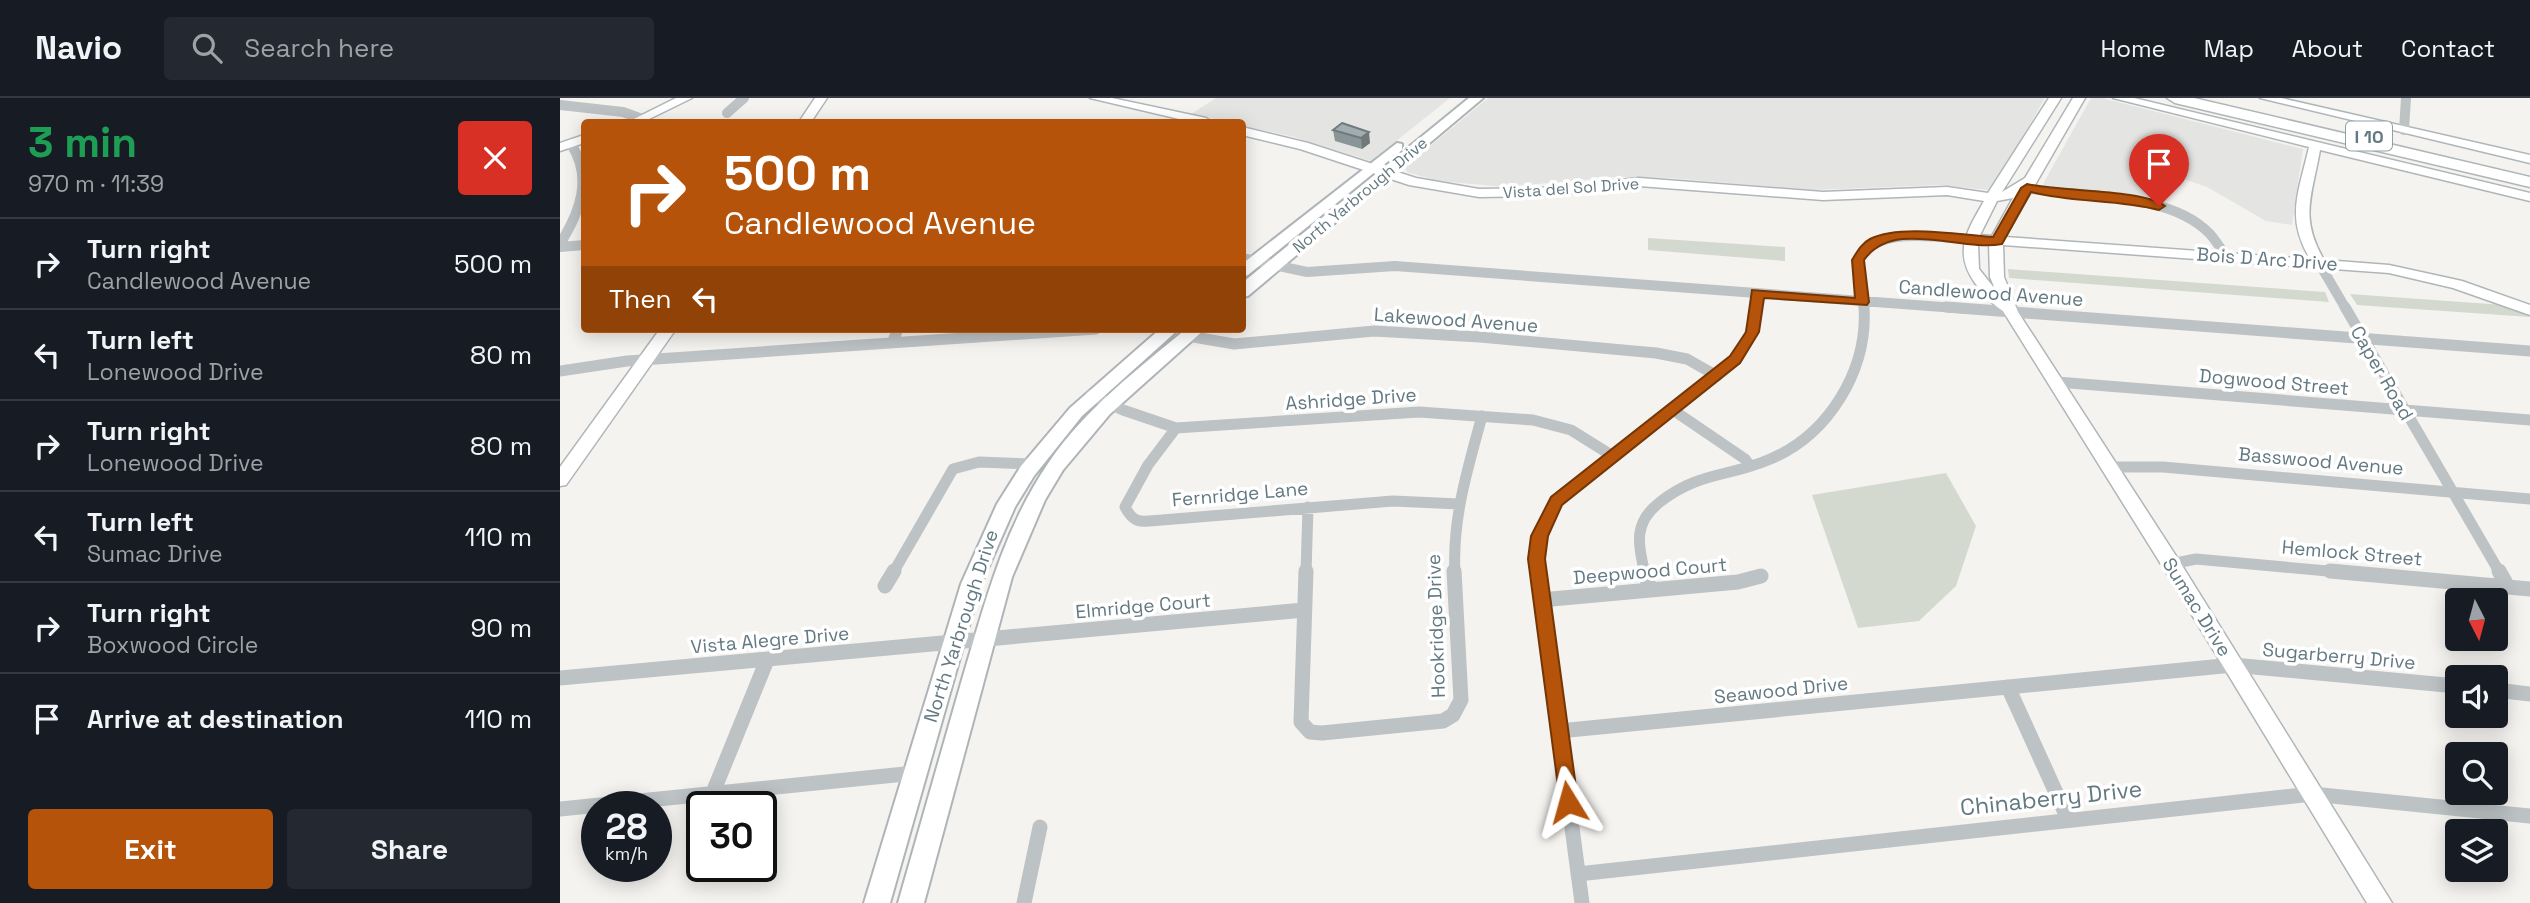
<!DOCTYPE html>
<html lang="en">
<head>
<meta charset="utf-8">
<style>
  :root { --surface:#171b24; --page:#242831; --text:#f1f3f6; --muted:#9ea1a6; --line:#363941; --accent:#b45309 }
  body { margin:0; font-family:"Space Grotesk",sans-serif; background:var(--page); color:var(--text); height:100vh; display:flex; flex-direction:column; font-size:26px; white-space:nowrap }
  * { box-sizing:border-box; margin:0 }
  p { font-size:23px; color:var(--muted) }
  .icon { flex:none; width:38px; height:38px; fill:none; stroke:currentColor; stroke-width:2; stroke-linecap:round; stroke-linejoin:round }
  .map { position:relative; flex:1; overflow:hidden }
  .side { display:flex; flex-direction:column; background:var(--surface); width:560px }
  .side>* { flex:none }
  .guide { position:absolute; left:21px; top:21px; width:665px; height:214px; border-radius:7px; box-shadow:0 4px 18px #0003; background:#b45309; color:#fff; overflow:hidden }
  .needle { width:46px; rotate:174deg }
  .buttons { position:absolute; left:1885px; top:490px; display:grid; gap:14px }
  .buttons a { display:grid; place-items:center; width:63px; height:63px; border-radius:7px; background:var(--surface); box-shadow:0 4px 18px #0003; font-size:35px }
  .speed { position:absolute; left:21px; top:693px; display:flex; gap:14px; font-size:35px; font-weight:700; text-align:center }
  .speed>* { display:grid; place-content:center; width:91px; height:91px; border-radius:50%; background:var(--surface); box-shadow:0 4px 18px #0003; line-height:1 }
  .speed small { font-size:18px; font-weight:400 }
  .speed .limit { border:4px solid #111; border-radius:10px; background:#fff; color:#111 }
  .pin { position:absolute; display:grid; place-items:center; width:60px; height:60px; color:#fff; margin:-72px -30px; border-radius:50% 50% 50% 0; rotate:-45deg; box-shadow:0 0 7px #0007 }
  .pin .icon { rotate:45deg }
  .me { position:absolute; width:77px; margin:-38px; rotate:352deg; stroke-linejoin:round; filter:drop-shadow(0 0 5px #0008) }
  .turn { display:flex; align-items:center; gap:24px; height:147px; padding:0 28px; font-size:32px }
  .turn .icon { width:91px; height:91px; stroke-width:2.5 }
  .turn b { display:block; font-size:49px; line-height:60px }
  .then { display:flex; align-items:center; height:66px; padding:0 28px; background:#0003; gap:14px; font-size:26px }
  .round { display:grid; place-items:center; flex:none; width:74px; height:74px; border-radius:7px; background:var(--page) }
  .head { display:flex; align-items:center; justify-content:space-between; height:119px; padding:0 28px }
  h1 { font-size:42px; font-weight:700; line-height:52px; color:#1e9e55 }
  .primary-button { display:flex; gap:14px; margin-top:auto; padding:14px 28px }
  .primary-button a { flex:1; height:80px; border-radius:7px; background:var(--accent); color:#fff; font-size:28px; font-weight:700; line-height:80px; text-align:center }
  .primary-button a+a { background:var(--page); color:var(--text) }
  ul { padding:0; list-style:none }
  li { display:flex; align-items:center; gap:21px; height:91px; padding:0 28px; border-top:2px solid var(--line) }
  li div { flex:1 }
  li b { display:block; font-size:26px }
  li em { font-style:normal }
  header { display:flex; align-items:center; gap:42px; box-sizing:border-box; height:98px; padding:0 35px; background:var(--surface); border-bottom:2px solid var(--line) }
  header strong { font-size:33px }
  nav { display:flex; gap:38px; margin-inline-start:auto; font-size:24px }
  .search { width:490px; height:63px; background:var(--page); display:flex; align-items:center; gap:18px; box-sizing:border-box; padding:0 24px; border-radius:7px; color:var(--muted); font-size:26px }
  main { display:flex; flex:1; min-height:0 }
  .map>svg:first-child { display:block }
  .built { fill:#e4e5e3 }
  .green { fill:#d4d9cf }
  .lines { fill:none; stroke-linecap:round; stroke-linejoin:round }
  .secondary-casing { stroke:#afb6b9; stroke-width:3 }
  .primary-casing { stroke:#aeb4b7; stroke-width:4 }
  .highway-casing { stroke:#b0b5b7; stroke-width:3 }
  .street-far2 { stroke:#bdc2c4; stroke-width:10 }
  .street-far1 { stroke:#bdc2c4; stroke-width:11 }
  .street { stroke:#bdc2c4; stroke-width:15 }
  .secondary { fill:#fff; fill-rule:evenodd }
  .primary { fill:#fff; fill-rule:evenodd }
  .highway { fill:#fff; fill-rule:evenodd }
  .wall { fill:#8a9597 }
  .shaded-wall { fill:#71797b }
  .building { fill:#a1adb0; stroke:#71797b; stroke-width:2 }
  .route { fill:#b45309; stroke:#753606; stroke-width:2 }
  .labels { text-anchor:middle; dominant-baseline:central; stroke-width:7; stroke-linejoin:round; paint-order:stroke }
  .far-street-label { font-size:16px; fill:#637981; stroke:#fff }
  .shield { fill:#fff; stroke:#92a1a7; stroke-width:2 }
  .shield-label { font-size:18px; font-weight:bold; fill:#637981 }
  .street-label { font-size:19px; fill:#637981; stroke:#fff }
  .near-street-label { font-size:23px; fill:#637981; stroke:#fff }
</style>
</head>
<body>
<header>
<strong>Navio</strong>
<div class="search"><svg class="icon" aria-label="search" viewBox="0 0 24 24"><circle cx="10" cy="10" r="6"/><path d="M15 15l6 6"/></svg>Search here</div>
<nav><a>Home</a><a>Map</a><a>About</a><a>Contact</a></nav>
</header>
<main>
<section class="side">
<div class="head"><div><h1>3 min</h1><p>970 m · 11:39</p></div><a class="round" style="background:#d93025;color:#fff"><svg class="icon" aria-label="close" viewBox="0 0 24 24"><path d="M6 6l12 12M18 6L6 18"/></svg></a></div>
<ul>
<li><svg class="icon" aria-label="right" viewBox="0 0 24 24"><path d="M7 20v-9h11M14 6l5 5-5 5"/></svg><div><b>Turn right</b><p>Candlewood Avenue</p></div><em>500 m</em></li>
<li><svg class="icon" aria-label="left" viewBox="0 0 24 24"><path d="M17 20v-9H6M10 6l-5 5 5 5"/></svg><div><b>Turn left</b><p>Lonewood Drive</p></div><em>80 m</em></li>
<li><svg class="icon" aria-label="right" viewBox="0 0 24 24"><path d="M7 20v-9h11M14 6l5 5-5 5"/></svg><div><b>Turn right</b><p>Lonewood Drive</p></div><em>80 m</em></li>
<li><svg class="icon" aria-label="left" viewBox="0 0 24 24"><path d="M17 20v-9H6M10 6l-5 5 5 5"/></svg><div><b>Turn left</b><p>Sumac Drive</p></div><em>110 m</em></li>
<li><svg class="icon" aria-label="right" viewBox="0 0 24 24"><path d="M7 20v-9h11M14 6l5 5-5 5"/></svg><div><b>Turn right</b><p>Boxwood Circle</p></div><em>90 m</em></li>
<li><svg class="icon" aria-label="arrive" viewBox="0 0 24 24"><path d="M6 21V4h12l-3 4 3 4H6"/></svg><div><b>Arrive at destination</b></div><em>110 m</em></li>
</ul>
<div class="primary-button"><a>Exit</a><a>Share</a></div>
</section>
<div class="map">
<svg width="1970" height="805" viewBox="0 0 1970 805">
  <rect width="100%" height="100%" fill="#f4f3f0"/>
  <!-- built -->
  <path class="built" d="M656,0H890L811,63L734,39L683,28L682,24H669L631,16Z
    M928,0H1485L1433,90L1428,92L1381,87L1254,92L1109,80L1056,79L946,89L877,83L847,74L845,69Z
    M1531,0H1542L1743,51L1732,127L1706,123L1647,89L1612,77L1599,100L1494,90L1483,86Z"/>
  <!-- green -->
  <path class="green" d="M1088,140L1225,149V163L1088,152Z
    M1448,171L1765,194L1769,204L1449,180Z
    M1790,196L1944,207L1970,219L1797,207Z
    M1386,375L1416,428L1396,488L1359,523L1298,530L1252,397Z"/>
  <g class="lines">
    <!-- secondary casing -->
    <g class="secondary-casing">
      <path id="secondary" d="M116,0H132L83,24H68Z
        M255,0H267L251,24H239Z
        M530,0H552L646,20L652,24H632Z
        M1489,0H1501L1442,94L1465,80L1513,0H1525L1445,139L1750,161C1725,119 1739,94 1749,49L1553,0H1574L1970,95V103L1760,52C1752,98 1739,119 1764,162L1829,167L1902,183L1970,207V217L1893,190L1829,175L1443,147L1444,179L1458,214L1618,461L1832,805H1807L1604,471L1443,213C1432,206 1423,196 1415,185C1393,154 1407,133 1424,103L1387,97L1263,102L1079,88L981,98L919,99L849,87L740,51L682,37V29L748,45L856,80L919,91L981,90L1079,80L1263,94L1387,89L1428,95ZM1453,100L1432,138L1420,137L1437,103ZM1418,146H1429L1430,179L1435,191L1419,171Z
        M1700,0H1721L1970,57V65Z
        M24,37V45L0,53V45Z
        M100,231H116L6,387L0,388V369Z"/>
    </g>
    <!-- primary casing -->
    <g class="primary-casing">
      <path id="primary" d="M909,0H923L688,198L682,199V185Z
        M837,45L842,46V52L688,177L682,179V166Z
        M600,231H619L522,318L474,378L455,409L421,486L330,805H304L401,486L437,406L461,368L510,310Z
        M626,231H645L550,316L503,372L485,402L452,479L364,805H338C359,732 380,658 401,585C424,508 443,431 489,364C525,311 578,271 626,231Z"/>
    </g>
    <!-- highway casing -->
    <g class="highway-casing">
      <path id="highway" d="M1607,0H1634L1970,79V89L1615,5Z"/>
    </g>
    <!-- street-far2 -->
    <path class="street-far2" d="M0,7L63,14L82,21
      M167,15L184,0
      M1844,32L1846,0
      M1467,90C1522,100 1609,93 1650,136C1656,143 1661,151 1666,158
      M0,146C20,114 33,80 11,46
      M0,149L24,147
      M682,160L747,174L835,168L1409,211
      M1759,165L1786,211
      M1196,211L1197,195
      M1304,211L1298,162C1316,127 1379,140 1412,141"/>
    <!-- street-far1 -->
    <path class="street-far1" d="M1386,209L1970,253
      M1785,209L1940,475
      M628,238L674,246L814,233L920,239L1096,255L1127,261L1157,278
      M332,245L338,231
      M0,273L67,263L536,231
      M1497,284L1970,322
      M531,297L563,312L616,330L859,314L973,322L1011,332L1051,357
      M1113,312L1185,361L1190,368
      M616,330L588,367L565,409C575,428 583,423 602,422L833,403L899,406
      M1549,369H1603L1970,401
      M1611,466L1636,461L1790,475
      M333,475L393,371L419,364L471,366
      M746,475L748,409
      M895,475C892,420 908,370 922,318
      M978,475C974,447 984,428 996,404L1175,261L1189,238L1197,209
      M1085,475C1077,445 1074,424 1100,404C1138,374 1168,379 1208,362C1268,338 1308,273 1304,209"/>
    <!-- street -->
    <path class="street" d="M746,473L741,624L750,634L762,635L883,623L893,617L901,602L894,473
      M978,473L1022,805
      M1085,473L1090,492
      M1770,473L1970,491
      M1939,473L1948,489
      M325,488L334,473
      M981,502L1178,484L1201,478
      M0,580L744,512
      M1448,589L1508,721
      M1936,592L1970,596
      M999,633L1673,567L1897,588
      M152,697L207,562
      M0,711L355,675
      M1018,776L1752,696L1970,718
      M464,805L480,729"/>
    <!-- secondary -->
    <use href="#secondary" class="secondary"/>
    <!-- primary -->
    <use href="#primary" class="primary"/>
    <!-- highway -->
    <use href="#highway" class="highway"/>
  </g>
  <!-- wall -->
  <path class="wall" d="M782,25L810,45L802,51L775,43L773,32Z"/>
  <!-- shaded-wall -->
  <path class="shaded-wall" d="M809,34L810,45L802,51L801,40Z"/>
  <!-- building -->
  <path class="building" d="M782,25L809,34L801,40L773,32Z"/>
  <!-- route -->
  <path class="route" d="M1467,86C1501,94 1583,91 1605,108L1599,112C1557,101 1513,105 1471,94L1442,146C1400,154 1334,120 1304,162L1309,204L1307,207L1204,200L1199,234L1180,265L1002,407L988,438L985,461L1018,704L1015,711L1008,714L1001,711L968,461L971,438L991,399L1170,258L1186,234L1192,192L1295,200L1292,162C1297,154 1302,145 1310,141C1340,126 1400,137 1433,139L1461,90Z"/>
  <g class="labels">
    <!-- far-street labels -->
    <g class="far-street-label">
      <text transform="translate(1011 90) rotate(-4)">Vista del Sol Drive</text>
      <text transform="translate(800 97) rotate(-40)">North Yarbrough Drive</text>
    </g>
    <!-- shield labels -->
    <rect class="shield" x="1786" y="23.5" width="46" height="29" rx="5"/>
    <g class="shield-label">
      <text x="1809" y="38">I 10</text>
    </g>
    <!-- street labels -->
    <g class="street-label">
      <text transform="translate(1707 161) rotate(4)">Bois D Arc Drive</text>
      <text transform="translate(1431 195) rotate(4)">Candlewood Avenue</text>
      <text transform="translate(896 222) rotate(4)">Lakewood Avenue</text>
      <text transform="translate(1822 275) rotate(60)">Caper Road</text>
      <text transform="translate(1714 284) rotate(5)">Dogwood Street</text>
      <text transform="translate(791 301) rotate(-4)">Ashridge Drive</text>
      <text transform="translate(1761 363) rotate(5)">Basswood Avenue</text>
      <text transform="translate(680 396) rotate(-5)">Fernridge Lane</text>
      <text transform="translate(1792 455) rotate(5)">Hemlock Street</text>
      <text transform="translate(1090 473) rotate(-5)">Deepwood Court</text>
      <text transform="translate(583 508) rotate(-5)">Elmridge Court</text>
      <text transform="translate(1637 509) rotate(58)">Sumac Drive</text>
      <text transform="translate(401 528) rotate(-72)">North Yarbrough Drive</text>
      <text transform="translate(876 528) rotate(-92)">Hookridge Drive</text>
      <text transform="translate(210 542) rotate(-5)">Vista Alegre Drive</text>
      <text transform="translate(1779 558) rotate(5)">Sugarberry Drive</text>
      <text transform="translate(1221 592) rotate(-6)">Seawood Drive</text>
    </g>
    <!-- near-street labels -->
    <g class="near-street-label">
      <text transform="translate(1491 700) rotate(-6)">Chinaberry Drive</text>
    </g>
  </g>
</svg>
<div class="buttons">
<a><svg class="needle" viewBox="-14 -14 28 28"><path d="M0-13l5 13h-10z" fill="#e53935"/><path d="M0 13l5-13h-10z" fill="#9ea1a6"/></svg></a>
<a><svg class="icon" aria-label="sound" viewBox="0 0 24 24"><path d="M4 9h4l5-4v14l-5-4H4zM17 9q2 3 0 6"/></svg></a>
<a><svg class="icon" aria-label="search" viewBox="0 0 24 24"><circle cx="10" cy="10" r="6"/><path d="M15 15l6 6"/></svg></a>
<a><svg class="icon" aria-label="layers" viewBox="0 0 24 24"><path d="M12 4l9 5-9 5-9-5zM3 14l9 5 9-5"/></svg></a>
</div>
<div class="speed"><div>28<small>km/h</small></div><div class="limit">30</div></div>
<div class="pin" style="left:1599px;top:108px;background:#d93025"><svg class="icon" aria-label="arrive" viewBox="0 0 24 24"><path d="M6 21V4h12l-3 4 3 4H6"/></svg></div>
<svg class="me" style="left:1008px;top:704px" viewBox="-20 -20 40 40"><path d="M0-17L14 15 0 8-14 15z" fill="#b45309" stroke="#fff" stroke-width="4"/></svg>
<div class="guide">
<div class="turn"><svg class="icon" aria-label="right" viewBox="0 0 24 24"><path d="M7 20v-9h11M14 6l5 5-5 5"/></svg><div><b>500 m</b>Candlewood Avenue</div></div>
<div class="then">Then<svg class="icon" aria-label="left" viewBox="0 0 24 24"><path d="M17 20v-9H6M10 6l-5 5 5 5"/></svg></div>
</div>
</div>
</main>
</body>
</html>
